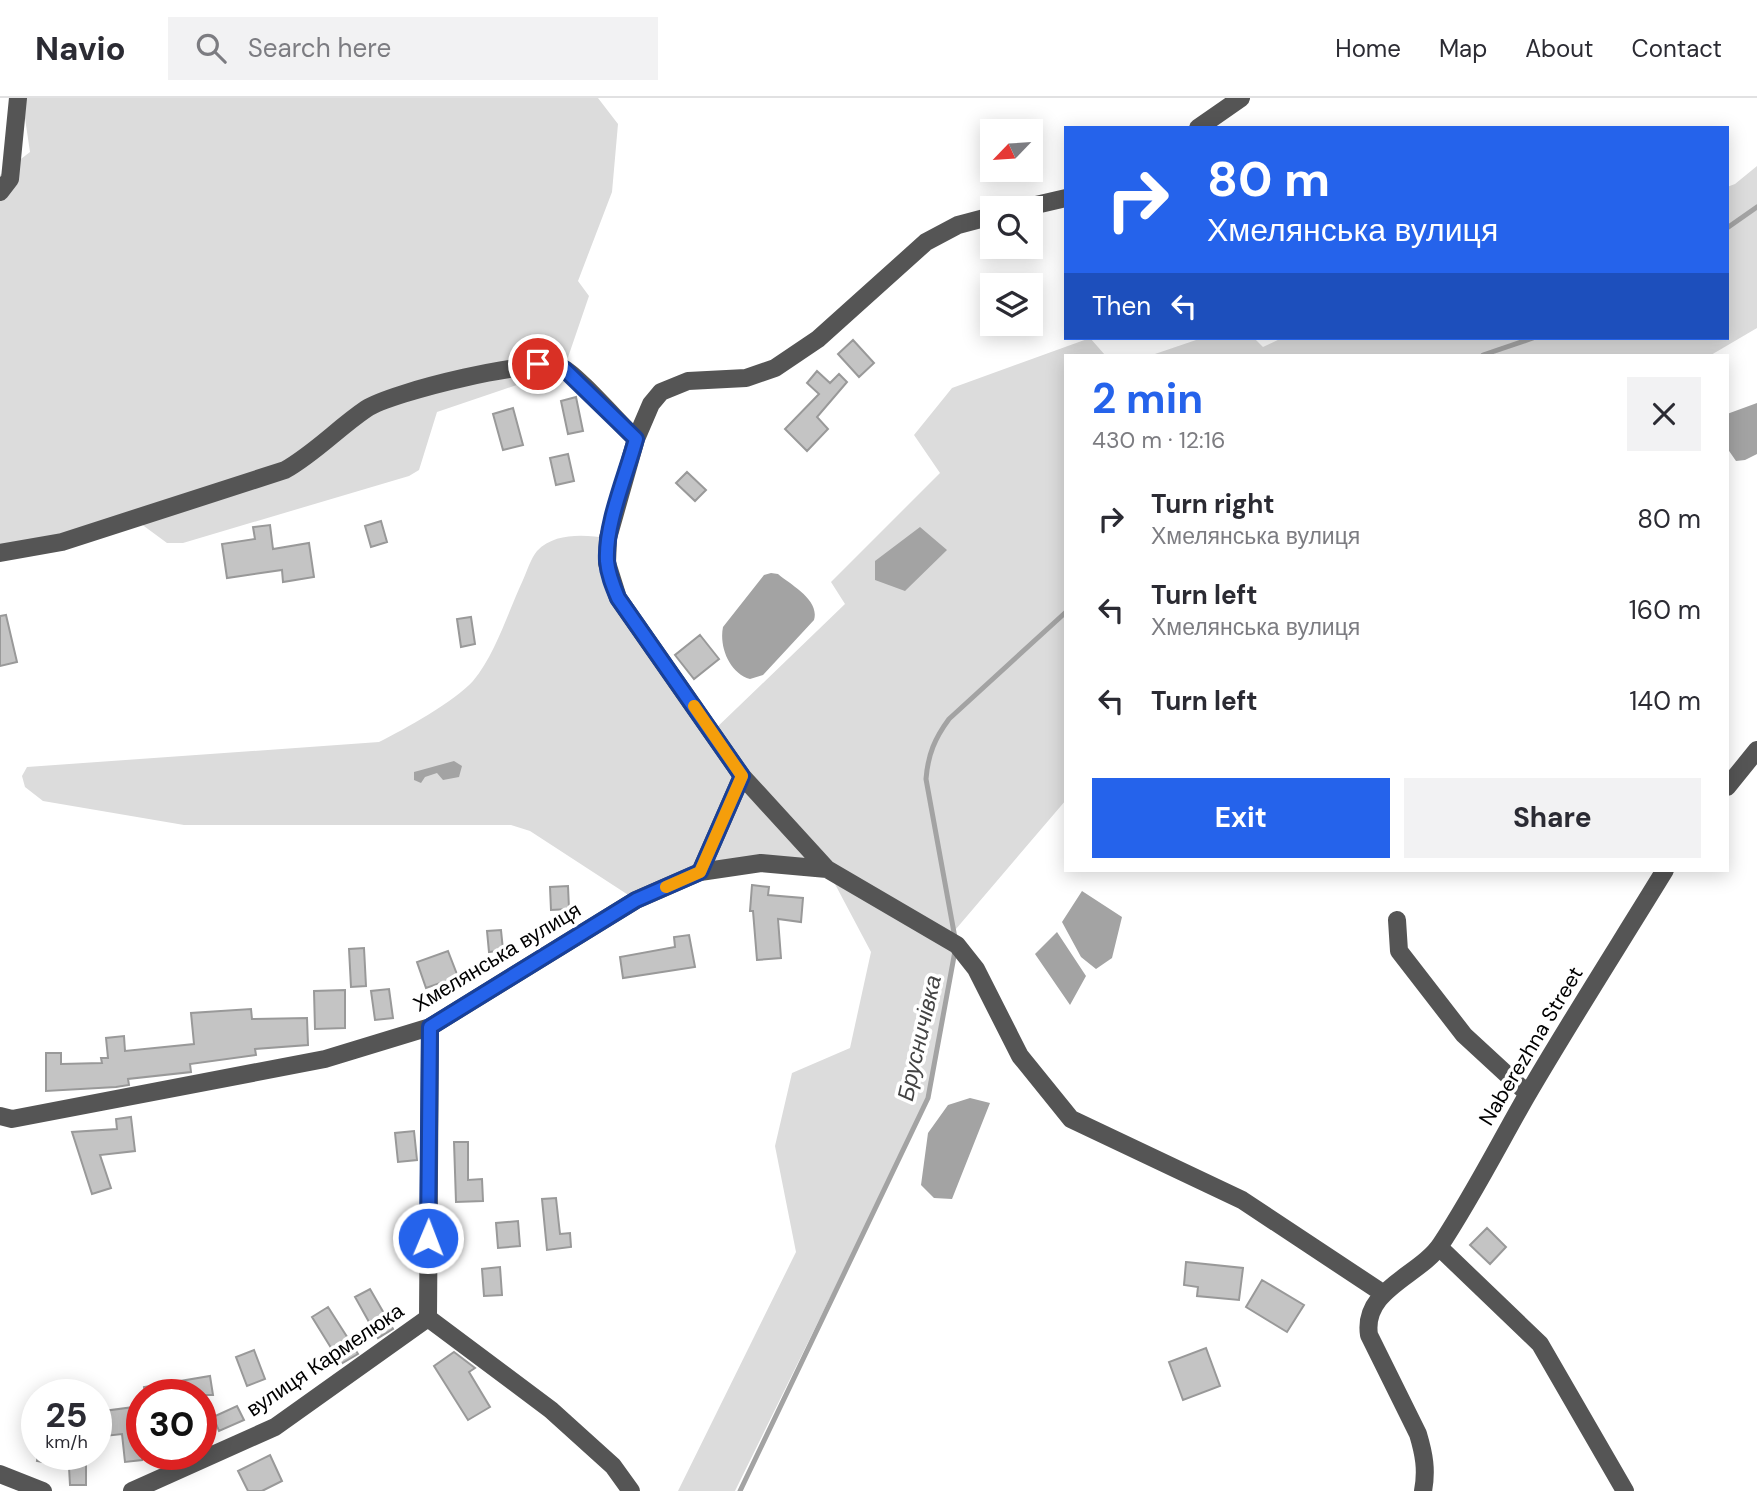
<!DOCTYPE html>
<html lang="en">
<head>
<meta charset="utf-8">
<style>
  :root { --surface:#fff; --page:#f2f2f3; --text:#2b2b33; --muted:#7c7c81; --line:#e1e1e2; --accent:#2563eb }
  body { margin:0; font-family:"DM Sans",sans-serif; background:var(--page); color:var(--text); height:100vh; display:flex; flex-direction:column; font-size:26px; white-space:nowrap }
  * { box-sizing:border-box; margin:0 }
  p { font-size:23px; color:var(--muted) }
  .icon { flex:none; width:38px; height:38px; fill:none; stroke:currentColor; stroke-width:2; stroke-linecap:round; stroke-linejoin:round }
  .map { position:relative; flex:1; overflow:hidden }
  .details { position:absolute; left:1064px; top:256px; width:665px; height:518px; display:flex; flex-direction:column; background:var(--surface); border-radius:0px; box-shadow:0 4px 18px #0003 }
  .details>* { flex:none }
  .guide { position:absolute; left:1064px; top:28px; width:665px; height:214px; border-radius:0px; box-shadow:0 4px 18px #0003; background:#2563eb; color:#fff; overflow:hidden }
  .needle { width:46px; rotate:245deg }
  .buttons { position:absolute; left:980px; top:21px; display:grid; gap:14px }
  .buttons a { display:grid; place-items:center; width:63px; height:63px; border-radius:0px; background:var(--surface); box-shadow:0 4px 18px #0003; font-size:35px }
  .speed { position:absolute; left:21px; top:1281px; display:flex; gap:14px; font-size:35px; font-weight:700; text-align:center }
  .speed>* { display:grid; place-content:center; width:91px; height:91px; border-radius:50%; background:var(--surface); box-shadow:0 4px 18px #0003; line-height:1 }
  .speed small { font-size:18px; font-weight:400 }
  .speed .limit { border:10px solid #d22; background:#fff; color:#111 }
  .pin { position:absolute; display:grid; place-items:center; width:60px; height:60px; color:#fff; margin:-30px; border:4px solid #fff; border-radius:50%; box-shadow:0 2px 7px #0007 }
  .me { position:absolute; width:77px; margin:-38px; rotate:1deg; stroke-linejoin:round; filter:drop-shadow(0 0 5px #0008) }
  .turn { display:flex; align-items:center; gap:24px; height:147px; padding:0 28px; font-size:32px }
  .turn .icon { width:91px; height:91px; stroke-width:2.5 }
  .turn b { display:block; font-size:49px; line-height:60px }
  .then { display:flex; align-items:center; height:66px; padding:0 28px; background:#0003; gap:14px; font-size:26px }
  .round { display:grid; place-items:center; flex:none; width:74px; height:74px; border-radius:0px; background:var(--page) }
  .headline { display:flex; align-items:center; justify-content:space-between; height:119px; padding:0 28px }
  h1 { font-size:42px; font-weight:700; line-height:52px; color:var(--accent) }
  .cta { display:flex; gap:14px; margin-top:auto; padding:14px 28px }
  .cta a { flex:1; height:80px; border-radius:0px; background:var(--accent); color:#fff; font-size:28px; font-weight:700; line-height:80px; text-align:center }
  .cta a+a { background:var(--page); color:var(--text) }
  ul { padding:0; list-style:none }
  li { display:flex; align-items:center; gap:21px; height:91px; padding:0 28px }
  li div { flex:1 }
  li b { display:block; font-size:26px }
  li em { font-style:normal }
  header { display:flex; align-items:center; gap:42px; box-sizing:border-box; height:98px; padding:0 35px; background:var(--surface); border-bottom:2px solid var(--line) }
  header strong { font-size:33px }
  nav { display:flex; gap:38px; margin-inline-start:auto; font-size:24px }
  .search { width:490px; height:63px; background:var(--page); display:flex; align-items:center; gap:18px; box-sizing:border-box; padding:0 24px; border-radius:0px; color:var(--muted); font-size:26px }
  .map>svg:first-child { display:block }
  .green { fill:#dcdcdc }
  .water { fill:#a3a3a3 }
  .lines { fill:none; stroke-linecap:round; stroke-linejoin:round }
  .stream { stroke:#a3a3a3; stroke-width:5 }
  .building { fill:#c4c4c4; stroke:#999; stroke-width:2 }
  .minor { stroke:#555; stroke-width:18 }
  .route-casing { stroke:#184099; stroke-width:18 }
  .route { stroke:#2563eb; stroke-width:12 }
  .slow { stroke:#f59e0b; stroke-width:12 }
  .labels { text-anchor:middle; dominant-baseline:central; stroke-width:7; stroke-linejoin:round; paint-order:stroke }
  .street-label { font-size:21px; fill:#000; stroke:#fff }
  .water-label { font-size:23px; font-style:italic; fill:#444; stroke:#fff }
</style>
</head>
<body>
<header>
<strong>Navio</strong>
<div class="search"><svg class="icon" aria-label="search" viewBox="0 0 24 24"><circle cx="10" cy="10" r="6"/><path d="M15 15l6 6"/></svg>Search here</div>
<nav><a>Home</a><a>Map</a><a>About</a><a>Contact</a></nav>
</header>
<div class="map">
<svg width="1757" height="1393" viewBox="0 0 1757 1393">
  <rect width="100%" height="100%" fill="#fff"/>
  <!-- green -->
  <path class="green" d="M22,0H598L618,26L612,94L578,183L589,198L564,271L437,314L419,372L409,378L183,445H167L133,420L0,455V77L30,54Z
    M1757,68V230L1711,257H1152L1202,240H1254L1263,249L1282,240H1727V89L1735,86Z
    M1090,240L1105,257H1066V702L950,838L957,847L928,1000L735,1393H678L796,1154L775,1048L792,975L850,950L871,854L827,771H717L636,802L530,733L511,727H184L43,703L25,689L22,678L27,669L379,644C405,631 454,604 473,583C496,555 508,514 523,482C527,473 531,460 537,453C555,434 585,437 608,440L611,483L712,634L845,506L831,484L940,375L914,337L952,290Z"/>
  <!-- water -->
  <path class="water" d="M1757,305V356L1745,362L1736,363L1727,350V316Z
    M920,429L947,452L905,493L875,482V463Z
    M771,475L778,476C791,487 820,502 814,522L763,577L750,581C729,575 719,548 723,529L764,477Z
    M454,663L462,668L459,679L443,682L437,675L425,679L421,685L414,682V674Z
    M1082,793L1122,819L1112,860L1096,871L1081,859L1062,824Z
    M1057,834L1086,878L1070,907L1035,856Z
    M970,1000L990,1005L952,1101L934,1100L921,1087L928,1035L948,1007Z"/>
  <g class="lines">
    <!-- stream -->
    <path class="stream" d="M1727,130L1757,109
      M1483,257L1533,240
      M955,840L926,681C928,656 935,640 949,621L1066,514
      M740,1393L928,1000L955,853"/>
  </g>
  <!-- building -->
  <path class="building" d="M853,242L874,265L859,279L838,256Z
    M817,273L830,285L839,276L847,284L817,319L828,331L807,353L785,331L819,296L807,285Z
    M576,299L583,333L568,336L561,303Z
    M513,310L523,347L503,352L493,316Z
    M568,356L574,383L556,387L550,360Z
    M687,374L706,392L695,403L676,385Z
    M381,423L387,444L371,449L365,428Z
    M270,427L273,451L309,445L314,479L283,484L282,472L227,480L222,446L255,441L253,429Z
    M6,517L17,564L0,568V518Z
    M471,519L475,546L461,549L457,521Z
    M700,537L719,561L694,581L675,557Z
    M752,787L769,789L768,797L803,800L801,824L778,821L781,860L757,862L753,813H750Z
    M568,788L569,811L551,812L550,789Z
    M501,832L503,852L489,854L487,833Z
    M689,837L695,869L623,880L620,859L675,849L674,839Z
    M364,850L366,888L351,889L349,851Z
    M448,853L458,879L426,890L417,864Z
    M389,891L393,920L375,922L371,893Z
    M345,892V930L315,931L314,893Z
    M251,911L252,921L307,920L308,947L255,951L256,957L190,966L191,974L128,981L129,987L116,989L46,993V955H61V966L102,965L101,960H108L106,940L124,938L125,953L194,946L191,915Z
    M131,1019L135,1053L100,1057L111,1090L92,1096L72,1034L117,1031L116,1021Z
    M414,1033L417,1062L398,1064L395,1035Z
    M454,1044H468V1082L482,1081L483,1103L456,1104Z
    M556,1100L560,1136L570,1135L571,1149L547,1152L542,1101Z
    M518,1123L520,1148L498,1150L496,1125Z
    M1487,1130L1506,1149L1490,1166L1470,1147Z
    M1186,1164L1243,1170L1239,1202L1197,1198L1198,1189L1184,1187Z
    M500,1169L502,1197L484,1198L482,1171Z
    M1262,1182L1304,1207L1287,1234L1246,1209Z
    M370,1191L393,1231L378,1240L355,1199Z
    M328,1209L358,1256L341,1266L312,1219Z
    M1206,1250L1220,1288L1183,1302L1169,1264Z
    M254,1252L265,1281L247,1288L236,1259Z
    M454,1254L475,1270L469,1274L490,1309L468,1322L434,1268Z
    M210,1278L213,1297H145L144,1289Z
    M142,1308V1362L125,1364L122,1336L96,1339V1314Z
    M237,1308L244,1322L219,1333L213,1319Z
    M38,1356H86V1387H70L69,1369L37,1363Z
    M270,1357L282,1383L262,1393H248L238,1373Z"/>
  <g class="lines">
    <!-- minor -->
    <path class="minor" d="M1198,30L1241,0
      M0,94L10,81L18,0
      M1023,110L1066,100
      M0,455L62,444L285,372C315,355 338,330 366,311C391,294 538,258 563,270C577,277 621,327 636,341
      M1727,689L1757,652
      M827,771L742,678L618,500L607,465L608,440L636,341L651,306L661,294L688,283L746,280L775,270L818,241L926,144L958,127L992,118
      M700,774L761,765L827,771L957,847L976,871L1020,958L1071,1021L1242,1102L1384,1196
      M1397,822L1399,853L1464,937L1528,996
      M430,929L428,1220L551,1312L613,1368L631,1393
      M0,1018L12,1021L325,961L430,929L636,802L700,774L742,678
      M1439,1149L1540,1246L1625,1393
      M0,1376L43,1393
      M132,1393L275,1329L428,1220
      M1423,1393C1427,1372 1424,1356 1418,1336L1369,1237C1362,1191 1420,1178 1441,1146C1472,1099 1498,1048 1526,999C1571,922 1619,847 1665,772"/>
  </g>
  <g class="lines">
    <!-- route casing -->
    <g class="route-casing">
      <path id="route" d="M428,1140L430,929L636,802L700,774L742,678L618,500C613,488 608,476 607,463C605,426 626,378 636,341L564,271L538,266"/>
    </g>
    <!-- route -->
    <use href="#route" class="route"/>
    <!-- slow -->
    <path class="slow" d="M666,789L700,774L742,678L694,608"/>
  </g>
  <g class="labels">
    <!-- street labels -->
    <g class="street-label">
      <text transform="translate(497 859) rotate(-31)">Хмелянська вулиця</text>
      <text transform="translate(1531 948) rotate(-59)">Naberezhna Street</text>
      <text transform="translate(325 1262) rotate(-34)">вулиця Кармелюка</text>
    </g>
    <!-- water labels -->
    <g class="water-label">
      <text transform="translate(919 940) rotate(-77)">Брусничівка</text>
    </g>
  </g>
</svg>
<div class="buttons">
<a><svg class="needle" viewBox="-14 -14 28 28"><path d="M0-13l5 13h-10z" fill="#e53935"/><path d="M0 13l5-13h-10z" fill="#7c7c81"/></svg></a>
<a><svg class="icon" aria-label="search" viewBox="0 0 24 24"><circle cx="10" cy="10" r="6"/><path d="M15 15l6 6"/></svg></a>
<a><svg class="icon" aria-label="layers" viewBox="0 0 24 24"><path d="M12 4l9 5-9 5-9-5zM3 14l9 5 9-5"/></svg></a>
</div>
<div class="speed"><div>25<small>km/h</small></div><div class="limit">30</div></div>
<div class="pin" style="left:538px;top:266px;background:#d93025"><svg class="icon" aria-label="arrive" viewBox="0 0 24 24"><path d="M6 21V4h12l-3 4 3 4H6"/></svg></div>
<svg class="me" style="left:428px;top:1140px" viewBox="-20 -20 40 40"><circle r="17" fill="#2563eb" stroke="#fff" stroke-width="3"/><path d="M0-11L8 9 0 5-8 9z" fill="#fff"/></svg>
<div class="guide">
<div class="turn"><svg class="icon" aria-label="right" viewBox="0 0 24 24"><path d="M7 20v-9h11M14 6l5 5-5 5"/></svg><div><b>80 m</b>Хмелянська вулиця</div></div>
<div class="then">Then<svg class="icon" aria-label="left" viewBox="0 0 24 24"><path d="M17 20v-9H6M10 6l-5 5 5 5"/></svg></div>
</div>
<section class="details">
<div class="headline"><div><h1>2 min</h1><p>430 m · 12:16</p></div><a class="round"><svg class="icon" aria-label="close" viewBox="0 0 24 24"><path d="M6 6l12 12M18 6L6 18"/></svg></a></div>
<ul>
<li><svg class="icon" aria-label="right" viewBox="0 0 24 24"><path d="M7 20v-9h11M14 6l5 5-5 5"/></svg><div><b>Turn right</b><p>Хмелянська вулиця</p></div><em>80 m</em></li>
<li><svg class="icon" aria-label="left" viewBox="0 0 24 24"><path d="M17 20v-9H6M10 6l-5 5 5 5"/></svg><div><b>Turn left</b><p>Хмелянська вулиця</p></div><em>160 m</em></li>
<li><svg class="icon" aria-label="left" viewBox="0 0 24 24"><path d="M17 20v-9H6M10 6l-5 5 5 5"/></svg><div><b>Turn left</b></div><em>140 m</em></li>
</ul>
<div class="cta"><a>Exit</a><a>Share</a></div>
</section>
</div>
</body>
</html>
